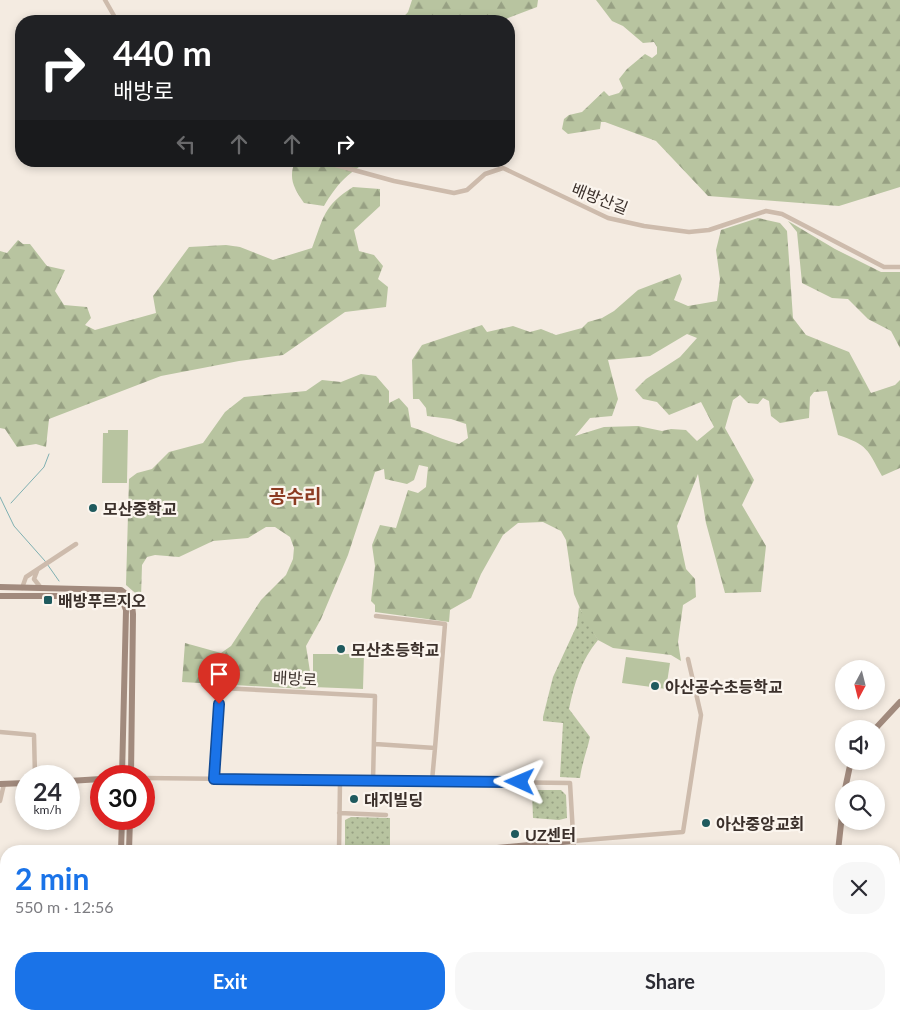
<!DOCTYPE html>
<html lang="en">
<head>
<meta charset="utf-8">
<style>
  :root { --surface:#fff; --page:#f7f7f7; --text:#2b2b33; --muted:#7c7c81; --accent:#1a73e8 }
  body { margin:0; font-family:Lato,"Noto Sans KR",sans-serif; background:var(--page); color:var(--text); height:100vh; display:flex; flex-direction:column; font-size:19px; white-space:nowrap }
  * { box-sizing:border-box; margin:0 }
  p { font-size:16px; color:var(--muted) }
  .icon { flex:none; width:28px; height:28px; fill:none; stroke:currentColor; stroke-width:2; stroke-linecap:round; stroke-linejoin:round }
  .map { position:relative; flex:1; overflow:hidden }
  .panel { position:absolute; left:0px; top:845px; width:900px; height:175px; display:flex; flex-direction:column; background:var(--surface); border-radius:20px 20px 0 0; box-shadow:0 2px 8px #0003 }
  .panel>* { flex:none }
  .guide { position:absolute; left:15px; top:15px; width:500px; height:152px; border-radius:20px; box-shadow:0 2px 8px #0003; background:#202124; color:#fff; overflow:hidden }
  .needle { width:32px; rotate:187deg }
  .buttons { position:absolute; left:835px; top:660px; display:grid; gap:10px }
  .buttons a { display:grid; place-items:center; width:50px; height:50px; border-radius:50%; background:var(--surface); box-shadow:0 2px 8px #0003; font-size:25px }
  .speed { position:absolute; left:15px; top:765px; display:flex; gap:10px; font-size:25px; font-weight:700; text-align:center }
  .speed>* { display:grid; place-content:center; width:65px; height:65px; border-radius:50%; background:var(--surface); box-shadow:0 2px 8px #0003; line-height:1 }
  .speed small { font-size:12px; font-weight:400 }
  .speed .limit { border:8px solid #d22; background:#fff; color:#111 }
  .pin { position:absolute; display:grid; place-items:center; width:42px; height:42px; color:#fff; margin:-51px -21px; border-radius:50% 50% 50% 0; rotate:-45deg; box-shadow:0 0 5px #0007 }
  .pin .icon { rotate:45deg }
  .me { position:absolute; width:55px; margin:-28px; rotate:271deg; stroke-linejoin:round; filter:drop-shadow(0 0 4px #0008) }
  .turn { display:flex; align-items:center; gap:18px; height:105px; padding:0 15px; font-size:22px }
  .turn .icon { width:65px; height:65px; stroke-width:2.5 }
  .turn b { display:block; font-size:35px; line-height:42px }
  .lanes { display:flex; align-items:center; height:48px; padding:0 15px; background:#0003; justify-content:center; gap:25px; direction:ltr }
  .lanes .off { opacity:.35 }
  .round { display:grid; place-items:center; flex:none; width:52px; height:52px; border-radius:20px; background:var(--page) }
  .head { display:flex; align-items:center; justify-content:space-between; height:85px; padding:0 15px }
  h1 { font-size:30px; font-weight:700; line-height:38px; color:var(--accent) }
  .cta { display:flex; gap:10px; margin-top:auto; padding:10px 15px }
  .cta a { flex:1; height:58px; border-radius:20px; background:var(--accent); color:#fff; font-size:20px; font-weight:700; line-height:58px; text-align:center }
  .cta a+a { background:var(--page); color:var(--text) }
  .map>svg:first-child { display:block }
  .grass { fill:url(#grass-dots) }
  .forest { fill:url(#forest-firs); fill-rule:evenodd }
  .garden { fill:#b8c4a0 }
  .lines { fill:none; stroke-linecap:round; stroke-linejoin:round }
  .stream { stroke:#7fb0b2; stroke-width:1 }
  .street { stroke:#cdbbac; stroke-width:4.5 }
  .secondary { stroke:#a18a7d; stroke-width:6 }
  .primary { stroke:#7d675c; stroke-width:7 }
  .highway { stroke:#5c4a42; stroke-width:8 }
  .rail-casing { stroke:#3b302b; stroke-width:3 }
  .rail { stroke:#fbf5ee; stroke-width:1; stroke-dasharray:4; stroke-linecap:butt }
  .route-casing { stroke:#114b97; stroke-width:12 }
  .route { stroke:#1a73e8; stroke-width:9 }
  .poi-dot { fill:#1f5a5e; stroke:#fbf5ee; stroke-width:2 }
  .labels { text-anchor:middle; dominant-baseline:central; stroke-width:4.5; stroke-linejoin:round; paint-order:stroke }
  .street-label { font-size:16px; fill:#3b302b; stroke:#fbf5ee }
  .poi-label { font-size:16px; font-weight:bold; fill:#3b302b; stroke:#fbf5ee; text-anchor:start }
  .quarter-label { font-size:19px; font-weight:bold; fill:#8c3b22; stroke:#fbf5ee }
</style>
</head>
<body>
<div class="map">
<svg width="900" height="1020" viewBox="0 0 900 1020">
  <defs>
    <pattern id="grass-dots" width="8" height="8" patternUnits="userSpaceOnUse" patternTransform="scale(1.25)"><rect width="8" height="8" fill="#b8c4a0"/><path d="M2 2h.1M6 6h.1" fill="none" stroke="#97a083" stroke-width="1.8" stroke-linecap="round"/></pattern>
    <pattern id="forest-firs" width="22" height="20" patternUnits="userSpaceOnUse" patternTransform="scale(1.25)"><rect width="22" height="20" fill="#b8c4a0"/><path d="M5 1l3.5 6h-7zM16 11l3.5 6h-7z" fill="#97a083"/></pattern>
  </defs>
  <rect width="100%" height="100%" fill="#f4ebe1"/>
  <!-- grass -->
  <path class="grass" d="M579,607L598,640C581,660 574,684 569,709L590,737C587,751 582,763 580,778L560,777L563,723L543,721V717L553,677L577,625Z
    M532,790H561L566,795L567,818L559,820L533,818Z
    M351,817L390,818V851H345V820Z"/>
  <!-- forest -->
  <path class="forest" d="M412,0H538L537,7L500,21H400L408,12Z
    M596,0H900V187L839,206L708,196L656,141L605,122H601L600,129L568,134L562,129L564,119L569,115L582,112L604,91L609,96L619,93L623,88L619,79L627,69L645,54L652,58L657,54V47L654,42L643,43L623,26L612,21Z
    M295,161H368C346,175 337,184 324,206L304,203C294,188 288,179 295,161Z
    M353,187L380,189V206L354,230L359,251L374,255L383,266L378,279L388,287L386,307L345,312L283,355L239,361L161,376L49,419L46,447L36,444L17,447L5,429L0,428V251L7,253L18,240L23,244H30L47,266L65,270L55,291L64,305L87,307L91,318L85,325L95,330L156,313L153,296L189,247L226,245L240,247L273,260L312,248C324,217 323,206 353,187Z
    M758,218L780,223L787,231L793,318L806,335L849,352L871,393L895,385L900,380V468L882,476C867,449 868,445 838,435L827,391L814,392L810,397L809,418L780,423L771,416L769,401L763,398L758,404L748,403L740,395L733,400L725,428L754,480L742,505L766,546L761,592L725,593L706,523L698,474L677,526L686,569L695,579L696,597L683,605L678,642L681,661L671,655L613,648L598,640L585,620L574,594L566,540L561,531L543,522L518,523L503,535L481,574L471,598L450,610L449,622L375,612V605L371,601L375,566L372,545L380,525L396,528L408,490L418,493L426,487L428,467L419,465L414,480L407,484L385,479L384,469L375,472L348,555L321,619L306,646L311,678L305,689L182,682L185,643L221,653L231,646L261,600L286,575L293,559L294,548L290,537L275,527H266L248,538L213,541L179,557L155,555L147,557L142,565L141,598L126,585L129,479L137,473L152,469L169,452L203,443L225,412L244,397L306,391L322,380L341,382L361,374L376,376L389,391V403L399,398L408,408L411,427C428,432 442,440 459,444L468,438L466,424L451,419L427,416L426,408L419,399H413L412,360L422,345L482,325L487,332L513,326L530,332L541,329L556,335L582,328L588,322L602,318L614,311L638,290L680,274L682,279L674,300L688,306L717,301L720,279L716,250L721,230ZM687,334L697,338L680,357L646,379L635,390L643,399L657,402L669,415L701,402L714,427L697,441L686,430L671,429L662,431L638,426L604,427L575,436L590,418L612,416L618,399L608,360L650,356Z
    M788,221L835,249L881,272H900V348L891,331L868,319L848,299L832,298L802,283L797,232Z"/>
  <!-- garden -->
  <path class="garden" d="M108,430H128L127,483H102L103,433H108Z
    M313,654H364L363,689L313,687Z
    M626,657L670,663L666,689L622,683Z"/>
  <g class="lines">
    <!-- stream -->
    <path class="stream" d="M0,497L14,526L45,561L59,581
      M11,503L44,467L49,454
      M347,1014L350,1020"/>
    <!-- street -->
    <path class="street" d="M105,0L117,21
      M321,161L394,181L454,193L467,190L485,174L503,168L608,218L644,226L689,232L709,230L766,211L782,214L884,267H900
      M37,571L34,579L41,588
      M22,588L26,577L76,544
      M0,732L34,735L35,776
      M375,744L435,748L445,624L376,616
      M144,778L570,783L574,851
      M214,779L220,688L375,696L373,781
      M432,781L435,748
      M0,801L4,784
      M339,813L386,815
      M573,841L683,832L701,715L688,659
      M339,851L340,781
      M0,1012L6,1011
      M305,1014L306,1020
      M379,1014L380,1020
      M615,1014L618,1020
      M60,1020L61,1014
      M178,1020L179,1014
      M245,1020V1014
      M285,1020V1014
      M626,1020L636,1014"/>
    <!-- secondary -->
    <path class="secondary" d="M0,587L121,590C131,597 132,603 133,614L131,776
      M0,596H106C118,597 122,598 126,610L122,776
      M875,729L900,702
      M69,781L101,779
      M0,784L26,783
      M845,789L851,761
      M121,851L122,819
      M129,851L130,819
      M466,851L573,841
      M838,851L844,797
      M0,975H6
      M118,1020V1014
      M127,1020V1014"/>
    <!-- primary -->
    <path class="primary" d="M894,917L900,918
      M894,958L900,956
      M686,1020L696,1014
      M758,1020L770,1014"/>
    <!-- highway -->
    <path class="highway" d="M894,903L900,898
      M894,913L900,908
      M713,1020L726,1014
      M727,1020L740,1014"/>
    <!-- rail casing -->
    <g class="rail-casing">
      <path id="rail" d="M894,990L900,987
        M801,1020L819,1014"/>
    </g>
    <!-- rail -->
    <use href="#rail" class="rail"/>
  </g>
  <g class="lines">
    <!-- route casing -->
    <g class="route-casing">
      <path id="route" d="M219,704L214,779L520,782"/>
    </g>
    <!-- route -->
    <use href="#route" class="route"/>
  </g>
  <!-- markers -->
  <g class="poi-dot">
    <circle cx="93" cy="508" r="5"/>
    <rect x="43" y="595" width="10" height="10" rx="2.5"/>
    <circle cx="341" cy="649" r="5"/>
    <circle cx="655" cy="686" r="5"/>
    <circle cx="354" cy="799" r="5"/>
    <circle cx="706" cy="823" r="5"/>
    <circle cx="515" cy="834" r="5"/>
  </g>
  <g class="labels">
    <!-- street labels -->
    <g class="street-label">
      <text transform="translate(600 198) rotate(21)">배방산길</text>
      <text transform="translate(295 678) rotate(3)">배방로</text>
    </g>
    <!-- poi labels -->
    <g class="poi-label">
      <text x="103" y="508">모산중학교</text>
      <text x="58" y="600">배방푸르지오</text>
      <text x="351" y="649">모산초등학교</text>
      <text x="665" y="686">아산공수초등학교</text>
      <text x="364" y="799">대지빌딩</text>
      <text x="716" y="823">아산중앙교회</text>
      <text x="525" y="834">UZ센터</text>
    </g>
    <!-- quarter labels -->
    <g class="quarter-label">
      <text x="295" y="495">공수리</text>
    </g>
  </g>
</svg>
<div class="buttons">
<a><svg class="needle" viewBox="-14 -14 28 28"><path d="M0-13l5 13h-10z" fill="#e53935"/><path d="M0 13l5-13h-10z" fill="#7c7c81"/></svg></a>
<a><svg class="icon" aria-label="sound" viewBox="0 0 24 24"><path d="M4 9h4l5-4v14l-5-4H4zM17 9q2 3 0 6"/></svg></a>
<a><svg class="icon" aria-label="search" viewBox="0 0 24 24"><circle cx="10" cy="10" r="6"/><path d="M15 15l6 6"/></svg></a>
</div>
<div class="speed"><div>24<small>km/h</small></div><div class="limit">30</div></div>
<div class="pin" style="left:219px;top:704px;background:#d93025"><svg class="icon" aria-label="arrive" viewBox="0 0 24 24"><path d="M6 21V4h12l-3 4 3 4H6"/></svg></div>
<svg class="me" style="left:520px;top:782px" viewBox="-20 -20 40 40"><path d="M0-17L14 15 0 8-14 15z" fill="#1a73e8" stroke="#fff" stroke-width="4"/></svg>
<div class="guide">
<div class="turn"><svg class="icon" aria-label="right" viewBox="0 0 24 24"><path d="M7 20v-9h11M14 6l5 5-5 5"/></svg><div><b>440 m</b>배방로</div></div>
<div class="lanes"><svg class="icon off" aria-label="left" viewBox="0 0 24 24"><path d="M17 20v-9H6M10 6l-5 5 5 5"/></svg><svg class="icon off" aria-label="ahead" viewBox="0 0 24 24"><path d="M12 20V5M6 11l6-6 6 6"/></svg><svg class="icon off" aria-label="ahead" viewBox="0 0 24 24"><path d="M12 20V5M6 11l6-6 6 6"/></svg><svg class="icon" aria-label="right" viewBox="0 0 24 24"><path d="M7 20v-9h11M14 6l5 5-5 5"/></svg></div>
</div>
<section class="panel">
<div class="head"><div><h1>2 min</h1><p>550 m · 12:56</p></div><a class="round"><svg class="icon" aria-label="close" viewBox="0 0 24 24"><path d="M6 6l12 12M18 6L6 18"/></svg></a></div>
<div class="cta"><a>Exit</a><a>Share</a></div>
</section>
</div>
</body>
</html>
